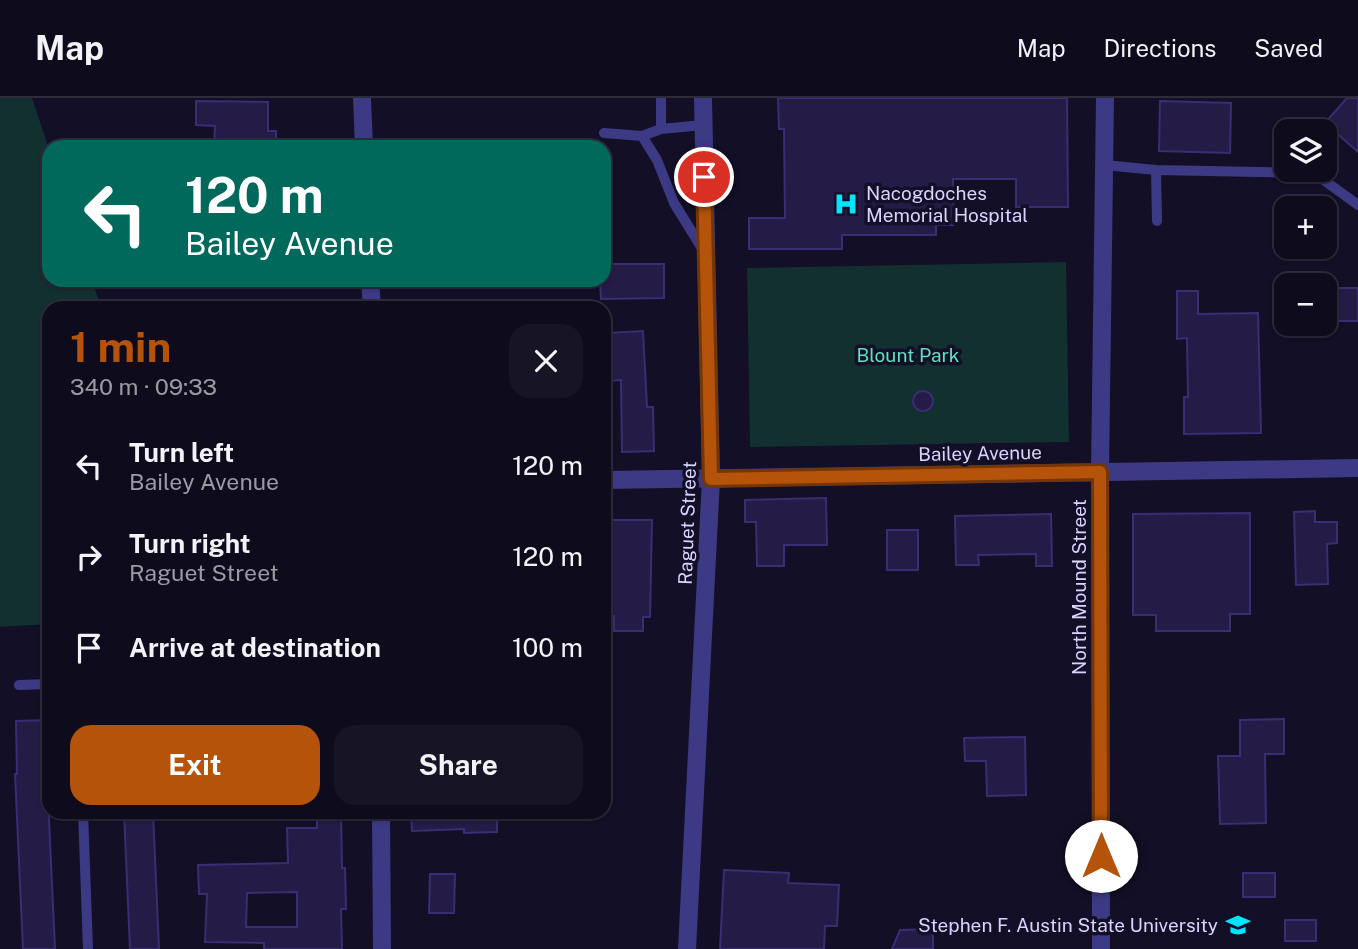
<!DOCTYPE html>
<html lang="en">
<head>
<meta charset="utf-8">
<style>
  :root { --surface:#0e0b1c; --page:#171425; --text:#f1f3f6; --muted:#9b9ba3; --line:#2e2b3b; --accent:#b45309 }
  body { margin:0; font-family:"Public Sans",sans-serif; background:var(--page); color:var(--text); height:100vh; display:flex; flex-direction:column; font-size:26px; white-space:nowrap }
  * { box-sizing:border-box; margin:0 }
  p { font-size:23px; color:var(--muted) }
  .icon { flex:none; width:38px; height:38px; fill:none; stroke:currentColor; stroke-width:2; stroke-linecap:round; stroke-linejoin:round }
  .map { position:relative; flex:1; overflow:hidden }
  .sheet { position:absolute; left:42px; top:203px; width:569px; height:518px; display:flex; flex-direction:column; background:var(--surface); border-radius:21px; box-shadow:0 2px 5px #0004,0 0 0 2px var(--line) }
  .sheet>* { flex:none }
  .top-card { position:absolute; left:42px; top:42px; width:569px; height:147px; border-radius:21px; box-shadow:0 2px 5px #0004,0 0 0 2px var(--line); background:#00695c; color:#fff; overflow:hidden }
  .tools { position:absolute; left:1274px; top:21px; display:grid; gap:14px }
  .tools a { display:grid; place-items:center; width:63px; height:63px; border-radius:14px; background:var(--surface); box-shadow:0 2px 5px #0004,0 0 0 2px var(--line); font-size:35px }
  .pin { position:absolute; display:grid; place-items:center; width:60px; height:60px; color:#fff; margin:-30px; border:4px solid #fff; border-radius:50%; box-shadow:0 2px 7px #0007 }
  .me { position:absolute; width:77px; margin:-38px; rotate:0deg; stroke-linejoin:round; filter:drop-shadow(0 0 5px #0008) }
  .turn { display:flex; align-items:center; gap:24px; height:147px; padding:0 28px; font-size:32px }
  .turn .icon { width:91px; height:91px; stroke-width:2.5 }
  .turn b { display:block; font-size:49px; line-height:60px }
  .round { display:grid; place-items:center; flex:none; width:74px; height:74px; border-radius:21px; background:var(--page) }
  .head { display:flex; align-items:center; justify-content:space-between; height:119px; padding:0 28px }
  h1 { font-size:42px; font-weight:700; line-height:52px; color:var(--accent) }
  .cta { display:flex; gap:14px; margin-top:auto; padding:14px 28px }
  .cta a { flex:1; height:80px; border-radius:21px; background:var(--accent); color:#fff; font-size:28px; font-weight:700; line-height:80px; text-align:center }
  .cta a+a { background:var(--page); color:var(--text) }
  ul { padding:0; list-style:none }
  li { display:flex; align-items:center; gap:21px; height:91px; padding:0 28px }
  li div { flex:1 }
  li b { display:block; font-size:26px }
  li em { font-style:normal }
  header { display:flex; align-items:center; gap:42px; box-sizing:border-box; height:98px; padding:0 35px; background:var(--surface); border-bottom:2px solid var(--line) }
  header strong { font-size:33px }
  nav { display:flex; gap:38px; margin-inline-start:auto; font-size:24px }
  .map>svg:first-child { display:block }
  .green { fill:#12302f }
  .building { fill:#241b47; stroke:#3b2d73; stroke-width:2; fill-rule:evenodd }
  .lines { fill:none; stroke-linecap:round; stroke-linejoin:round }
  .lane { stroke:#3d3a85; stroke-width:10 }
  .street { stroke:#3d3a85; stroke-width:18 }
  .route-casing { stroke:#753606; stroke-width:18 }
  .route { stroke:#b45309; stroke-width:12 }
  .labels { text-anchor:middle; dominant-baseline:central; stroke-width:7; stroke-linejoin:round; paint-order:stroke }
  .poi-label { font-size:19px; fill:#d9d4ff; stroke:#130f26; text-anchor:start }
  .park-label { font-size:19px; fill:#5fe0c0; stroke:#130f26 }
  .street-label { font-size:19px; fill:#d9d4ff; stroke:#130f26 }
</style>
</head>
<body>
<header>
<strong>Map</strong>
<nav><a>Map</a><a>Directions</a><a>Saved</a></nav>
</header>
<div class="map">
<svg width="1358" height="851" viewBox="0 0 1358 851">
  <rect width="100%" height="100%" fill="#130f26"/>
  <!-- green -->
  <path class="green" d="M0,0H32L49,51V182H92L101,210H49V526L0,529Z
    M1066,164L1069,344L750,349L747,170Z"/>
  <!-- building -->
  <path class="building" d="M778,0H1067L1068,109H1016V81H953L954,127H936V137H842V151H749V120H785L784,31H779Z
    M1347,0H1358V54L1325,25Z
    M196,3L268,4V33H276V49H214L215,28L196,27Z
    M1160,3L1231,5L1230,55L1159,53Z
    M604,166H664V200L601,201L600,182H604Z
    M1335,190H1358V223H1334Z
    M1177,193H1198V216L1258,215L1261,335L1184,336V299H1188L1187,240L1177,241Z
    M643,233L647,309H653L654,353L622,354L621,282L609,283L607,235Z
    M913 303a10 10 0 1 1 20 0a10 10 0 1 1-20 0Z
    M826,400L827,447H784V468H757L756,424H745V402Z
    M1315,413V424H1337V445L1327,446L1328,486L1296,487L1294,414Z
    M1250,415V516H1230V533H1156V517H1133V416Z
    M1051,416L1052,468H1036V456L978,457L979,467H956L955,418Z
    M604,422H652L650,519H643V533H614V518H604Z
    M887,432H918V472H887Z
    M1284,621V656H1265L1266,725L1220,726L1218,658H1240V622Z
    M49,622V657H46L55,851H23L15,676H17L16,623Z
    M1025,639L1026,697L987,698L986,663H965L964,640Z
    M124,714H153L159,851H130Z
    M317,714H341L342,770H345L346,811H341L342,851H264V845L205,844L207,796H199L198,767L288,765L287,730H317ZM297,794V829H246L247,795Z
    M411,714H497V734L464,735V731L412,733Z
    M724,772L789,775L788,785L839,787L837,828H825L824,851H720Z
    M1243,775H1275V799H1243Z
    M430,776H455L454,815H429Z
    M1285,822H1316V843H1285Z
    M933,831V851H892L900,832Z"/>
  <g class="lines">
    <!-- lane -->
    <path class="lane" d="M661,0V31
      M604,35L642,38L661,31L703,27
      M642,38L657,62L674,105L703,152
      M1104,67L1156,72L1157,123
      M1156,72L1314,75L1358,107
      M19,587L49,586
      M83,714L88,851"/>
    <!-- street -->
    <path class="street" d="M362,0L364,49
      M370,182L372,210
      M604,382L1358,370
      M381,714L382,851
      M687,851L711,381L703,0
      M1101,851L1100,374L1105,0"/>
  </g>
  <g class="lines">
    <!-- route casing -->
    <g class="route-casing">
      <path id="route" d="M704,79L711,381L1100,374L1101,758"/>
    </g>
    <!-- route -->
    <use href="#route" class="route"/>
  </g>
  <!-- icons -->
  <defs>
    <g id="hospital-bare" transform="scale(1.89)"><path d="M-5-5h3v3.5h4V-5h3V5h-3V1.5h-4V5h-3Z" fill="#00e5ff" stroke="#130f26" stroke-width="2.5" paint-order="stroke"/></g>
    <g id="university-bare" transform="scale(1.89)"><path d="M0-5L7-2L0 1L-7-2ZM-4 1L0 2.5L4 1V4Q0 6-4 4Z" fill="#00e5ff" stroke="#130f26" stroke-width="2.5" paint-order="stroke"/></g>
  </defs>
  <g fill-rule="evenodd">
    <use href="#hospital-bare" x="846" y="106"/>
    <use href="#university-bare" x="1238" y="827"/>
  </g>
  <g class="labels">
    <!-- poi labels -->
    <g class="poi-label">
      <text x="866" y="95">Nacogdoches<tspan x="866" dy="22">Memorial Hospital</tspan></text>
      <text x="1218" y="827" text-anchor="end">Stephen F. Austin State University</text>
    </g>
    <!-- park labels -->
    <g class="park-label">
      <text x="908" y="257">Blount Park</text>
    </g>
    <!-- street labels -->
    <g class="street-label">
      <text transform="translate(980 355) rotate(-1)">Bailey Avenue</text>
      <text transform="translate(687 425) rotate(-88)">Raguet Street</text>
      <text transform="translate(1079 489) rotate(-90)">North Mound Street</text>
    </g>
  </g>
</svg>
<div class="tools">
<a><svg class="icon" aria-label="layers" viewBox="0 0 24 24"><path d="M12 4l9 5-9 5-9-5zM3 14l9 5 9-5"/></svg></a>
<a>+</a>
<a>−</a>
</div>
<div class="pin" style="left:704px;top:79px;background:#d93025"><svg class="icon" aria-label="arrive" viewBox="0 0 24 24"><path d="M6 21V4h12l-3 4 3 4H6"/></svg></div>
<svg class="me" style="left:1101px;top:758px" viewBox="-20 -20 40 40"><circle r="19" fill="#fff"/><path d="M0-13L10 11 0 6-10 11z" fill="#b45309"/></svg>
<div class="top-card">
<div class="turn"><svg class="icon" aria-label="left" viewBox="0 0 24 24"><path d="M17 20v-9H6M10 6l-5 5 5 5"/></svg><div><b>120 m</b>Bailey Avenue</div></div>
</div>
<section class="sheet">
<div class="head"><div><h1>1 min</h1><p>340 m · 09:33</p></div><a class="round"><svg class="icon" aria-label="close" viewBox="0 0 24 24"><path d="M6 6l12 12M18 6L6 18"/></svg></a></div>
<ul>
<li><svg class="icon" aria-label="left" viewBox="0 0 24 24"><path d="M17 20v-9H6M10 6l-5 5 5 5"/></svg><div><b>Turn left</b><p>Bailey Avenue</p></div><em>120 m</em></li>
<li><svg class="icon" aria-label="right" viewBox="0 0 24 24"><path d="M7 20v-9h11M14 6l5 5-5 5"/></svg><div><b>Turn right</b><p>Raguet Street</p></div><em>120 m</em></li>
<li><svg class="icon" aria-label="arrive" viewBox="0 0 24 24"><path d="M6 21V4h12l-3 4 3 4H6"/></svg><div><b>Arrive at destination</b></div><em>100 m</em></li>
</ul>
<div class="cta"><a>Exit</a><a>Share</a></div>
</section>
</div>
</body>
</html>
